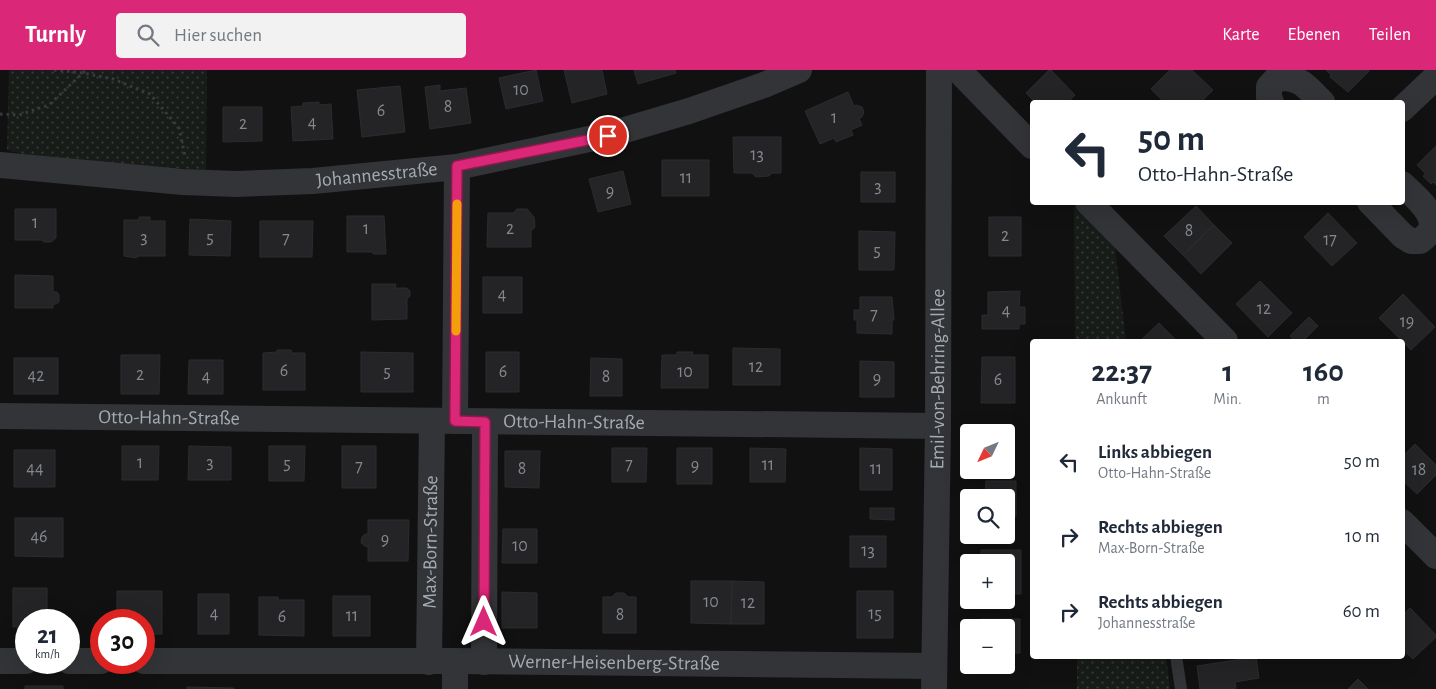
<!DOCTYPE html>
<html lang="de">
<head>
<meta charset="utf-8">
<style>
  :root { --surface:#fff; --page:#f2f2f3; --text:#1f2937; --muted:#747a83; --accent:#db2777 }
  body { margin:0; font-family:"Alegreya Sans",sans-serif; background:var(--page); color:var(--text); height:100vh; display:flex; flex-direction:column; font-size:19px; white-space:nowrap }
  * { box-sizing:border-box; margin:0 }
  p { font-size:16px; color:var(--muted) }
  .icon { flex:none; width:28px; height:28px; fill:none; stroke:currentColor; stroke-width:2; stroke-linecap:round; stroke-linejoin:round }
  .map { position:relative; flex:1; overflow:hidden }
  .sheet { position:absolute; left:1030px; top:269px; width:375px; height:320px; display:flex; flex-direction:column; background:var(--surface); border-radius:5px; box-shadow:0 5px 20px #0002 }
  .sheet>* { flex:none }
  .top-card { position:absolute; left:1030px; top:30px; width:375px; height:105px; border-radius:5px; box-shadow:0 5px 20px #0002; background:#fff; color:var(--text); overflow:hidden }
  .needle { width:32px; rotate:227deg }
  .tools { position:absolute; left:960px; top:354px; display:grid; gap:10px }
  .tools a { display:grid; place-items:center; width:55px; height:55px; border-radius:5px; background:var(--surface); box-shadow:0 5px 20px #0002; font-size:25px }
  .speed { position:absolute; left:15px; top:539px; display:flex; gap:10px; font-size:25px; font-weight:700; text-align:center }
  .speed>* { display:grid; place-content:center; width:65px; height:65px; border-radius:50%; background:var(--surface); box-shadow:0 5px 20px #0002; line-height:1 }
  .speed small { font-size:12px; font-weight:400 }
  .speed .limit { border:8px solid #d22; background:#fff; color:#111 }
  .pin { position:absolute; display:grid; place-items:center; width:42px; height:42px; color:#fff; margin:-21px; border:2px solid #fff; border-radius:50%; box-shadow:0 1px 5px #0007 }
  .me { position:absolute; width:55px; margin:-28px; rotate:0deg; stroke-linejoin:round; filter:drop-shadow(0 0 4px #0008) }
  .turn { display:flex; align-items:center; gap:18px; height:105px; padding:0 25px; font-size:22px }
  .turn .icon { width:65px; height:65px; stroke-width:2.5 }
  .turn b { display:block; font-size:35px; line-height:42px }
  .eta { display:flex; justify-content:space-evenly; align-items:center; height:85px; text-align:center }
  .eta b { font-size:30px; font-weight:700; line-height:35px }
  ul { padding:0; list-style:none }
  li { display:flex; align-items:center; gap:15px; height:75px; padding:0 25px }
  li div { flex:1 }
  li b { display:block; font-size:19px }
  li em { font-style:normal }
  header { display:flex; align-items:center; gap:30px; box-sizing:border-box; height:70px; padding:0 25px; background:var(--accent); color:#fff }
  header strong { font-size:24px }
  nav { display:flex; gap:28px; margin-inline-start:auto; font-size:18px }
  .search { width:350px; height:45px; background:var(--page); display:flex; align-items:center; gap:12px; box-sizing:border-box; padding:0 18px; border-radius:5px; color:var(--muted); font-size:19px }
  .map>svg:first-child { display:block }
  .green { fill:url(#green-dots) }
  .building { fill:#242426; stroke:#2b2c2e }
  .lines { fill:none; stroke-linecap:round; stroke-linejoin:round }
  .path { stroke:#383b3e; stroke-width:3; stroke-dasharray:2.5 4; stroke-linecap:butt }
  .service { stroke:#323437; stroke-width:12 }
  .minor { stroke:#323437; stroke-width:26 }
  .route-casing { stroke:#8e194d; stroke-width:12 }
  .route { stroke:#db2777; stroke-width:9 }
  .slow { stroke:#f59e0b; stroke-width:9 }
  .labels { text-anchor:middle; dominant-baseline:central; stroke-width:5; stroke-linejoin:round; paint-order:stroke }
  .number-label { font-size:18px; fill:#83888e }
  .street-label { font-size:20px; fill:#a4abb1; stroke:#0c0c0d }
</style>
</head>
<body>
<header>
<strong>Turnly</strong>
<div class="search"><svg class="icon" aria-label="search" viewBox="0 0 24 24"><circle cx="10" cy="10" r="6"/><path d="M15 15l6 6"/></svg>Hier suchen</div>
<nav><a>Karte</a><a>Ebenen</a><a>Teilen</a></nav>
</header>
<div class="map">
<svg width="1436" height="619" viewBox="0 0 1436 619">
  <defs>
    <pattern id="green-dots" width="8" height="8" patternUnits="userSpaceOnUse" patternTransform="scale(1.25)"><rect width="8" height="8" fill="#181c18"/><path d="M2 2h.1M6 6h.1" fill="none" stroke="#373a37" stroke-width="1.8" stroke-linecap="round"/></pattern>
  </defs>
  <rect width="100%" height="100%" fill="#111112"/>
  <!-- green -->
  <path class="green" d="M9,0H207L206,100L43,89L7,80Z
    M1074,136L1115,178L1126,271H1075Z
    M1077,586H1166L1170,619H1077Z"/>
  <!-- building -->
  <path class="building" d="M536,0L543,31L506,39L499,8Z
    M564,0H602L607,24L572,33Z
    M634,0H675L676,3L638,14Z
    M1049,0H1051L1075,25L1068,32H1035L1026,23Z
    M1170,0H1192L1213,20L1201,32H1164L1151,19Z
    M1326,0H1369V1L1348,22L1330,7L1331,5Z
    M440,15V21L466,18L471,53L430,59L425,17Z
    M400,16L405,62L362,67L357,20Z
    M848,22L854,36L856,35L862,37L864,42L862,47L859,48L862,55L851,60L853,65L836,72L834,68L820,74L805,41Z
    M319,32V35L331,34L333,69L293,71L291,37L303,36V33Z
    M223,37H262V71L223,72Z
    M733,67H781V103H772L769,106L756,107L752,103H734Z
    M1436,76V115L1433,112L1431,114L1423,106L1426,104L1417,95Z
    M662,90H709V126H662Z
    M623,101L631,134L598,142L589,109Z
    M861,102H895V132H861Z
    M1196,136L1214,155L1183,185L1164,166Z
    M15,139H56V168L51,172H44L42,170H15Z
    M517,139H527L534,147L535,157L531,161V177H487L488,143H513Z
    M1328,143L1357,173L1332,196L1304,167Z
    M347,146H384L386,184H373V182H347Z
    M139,147H150V151H165V186H139L136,188L124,186V150H139Z
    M989,147H1021V186H989Z
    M190,149L231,151L230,186L189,185Z
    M260,151H313L312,187H260Z
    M1214,155L1232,173L1201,204L1183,185Z
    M859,161L895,162L894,200H859Z
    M15,205L53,206V222H57L59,225V232L56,234H53V238H15Z
    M483,207H522V243H483Z
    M1260,211L1292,243L1268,267L1236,234Z
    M372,214H396L395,218H407L410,221V226L407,229V249L372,250Z
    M1020,221L1019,237H1025V254H1019V259H982V245H988V222Z
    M1403,224L1435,257L1411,280L1379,248Z
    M860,227H892L894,250H892V264L857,263V250H854V240H860Z
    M1309,247L1318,256L1303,271H1295L1290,266Z
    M1159,253L1177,271H1140Z
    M733,278L780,279V315H733Z
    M277,280H291L292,283H305V320H263V283L277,282Z
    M361,282L413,283V322H361Z
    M486,282H519V322H486Z
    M677,282H693L692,285H708V318H661L662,285H677Z
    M121,285H160L159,324H121Z
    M982,287H1015V333H981Z
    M14,288H58V324H14Z
    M591,288L622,289V326H590Z
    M189,290H223V324H188Z
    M860,291L894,292V327H860Z
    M1415,374L1436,395V405L1417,424L1402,410V387Z
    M122,376H159L158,410H122Z
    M189,376L231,377V410H188Z
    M269,376H305L304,411H269Z
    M342,376H376V418H342Z
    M612,378H647L646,412H612Z
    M677,378H712V414H677Z
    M750,378L786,379L785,412H750Z
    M860,378L892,379V420H860Z
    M14,380H55V417H14Z
    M505,381H540L539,418L505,417Z
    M986,411H1016V446H1006V428H985Z
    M870,438H894V450L870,449Z
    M15,448H63V487L15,486Z
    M368,450H409L408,491H368V477L365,476L361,473L362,467L365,464H368Z
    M503,459H537V493H502Z
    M850,466H886V497H850Z
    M981,480H1021V524H1006V492H981Z
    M691,511H732L731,554L691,553Z
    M732,511L764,512V554H731Z
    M13,518H47V550H26V557H13Z
    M117,521H162V564H144V550H117Z
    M857,521H893V568H857Z
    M502,522L537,523V558H502Z
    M616,523H624L628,527H636V563H603V527H612Z
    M198,524H229V564H198Z
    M333,526H370V566H333Z
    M259,527H278V530H304V566L259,565Z
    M1410,538L1436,565V567L1413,589L1402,579V546Z
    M981,549H1020V583H1006V558H981Z
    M1256,587L1259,608L1235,612L1236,619H1200L1197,596Z
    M1358,609L1368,619H1348Z
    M25,616H63V619H25Z
    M187,617L234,618V619H187Z"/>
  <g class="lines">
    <!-- path -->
    <path class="path" d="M54,0L83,3L113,9L150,24L179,58L185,86
      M0,44L19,45L49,35L86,0"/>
    <!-- service -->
    <path class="service" d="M1176,586L1181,619"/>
    <!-- minor -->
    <g class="minor">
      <path d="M958,0L1032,76"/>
      <path d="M1271,32L1269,27V17L1277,8C1302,7 1306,17 1322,32"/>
      <path d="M1402,39L1436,7"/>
      <path id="s1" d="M0,95L183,112L236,114L313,111L457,97L608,65L689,41L764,15L799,0"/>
      <path d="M1088,132L1225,271"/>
      <path d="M1370,132L1403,166L1411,171H1420C1424,168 1429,164 1431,159C1436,142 1414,126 1402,114"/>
      <path id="s2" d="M0,346L938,356"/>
      <path d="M455,351L457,97"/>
      <path d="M1402,452L1436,486"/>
      <path d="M0,591H26"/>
      <path d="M69,591H101"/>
      <path id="s3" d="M144,591H455L934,596"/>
      <path id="s4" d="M429,592L432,352"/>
      <path d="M484,592L485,352"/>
      <path d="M455,619V591"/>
      <path id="s5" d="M934,619L938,356L939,0"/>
    </g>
  </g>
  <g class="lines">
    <!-- route casing -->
    <g class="route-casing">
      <path id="route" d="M484,552L485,352L455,351L457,96L608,66"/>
    </g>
    <!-- route -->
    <use href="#route" class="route"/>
    <!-- slow -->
    <path class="slow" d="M456,261L457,134"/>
  </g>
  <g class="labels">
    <!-- number labels -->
    <g class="number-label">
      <text x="521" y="20">10</text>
      <text x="448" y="37">8</text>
      <text x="381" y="41">6</text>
      <text x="834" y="48">1</text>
      <text x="312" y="53">4</text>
      <text x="243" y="54">2</text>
      <text x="757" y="85">13</text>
      <text x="686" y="108">11</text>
      <text x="878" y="117">3</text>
      <text x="610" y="122">9</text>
      <text x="35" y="153">1</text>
      <text x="366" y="159">1</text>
      <text x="510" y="159">2</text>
      <text x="1189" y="161">8</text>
      <text x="1005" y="166">2</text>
      <text x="144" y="168">3</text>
      <text x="210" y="168">5</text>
      <text x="286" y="169">7</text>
      <text x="1330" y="170">17</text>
      <text x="877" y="181">5</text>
      <text x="502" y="225">4</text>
      <text x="1264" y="239">12</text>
      <text x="1006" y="241">4</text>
      <text x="874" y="245">7</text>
      <text x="1407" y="252">19</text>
      <text x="756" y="297">12</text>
      <text x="284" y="301">6</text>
      <text x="387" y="302">5</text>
      <text x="503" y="302">6</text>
      <text x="685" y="302">10</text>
      <text x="140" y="305">2</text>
      <text x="36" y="306">42</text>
      <text x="206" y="307">4</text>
      <text x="606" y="307">8</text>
      <text x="877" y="309">9</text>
      <text x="998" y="310">6</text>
      <text x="140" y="393">1</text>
      <text x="210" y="393">3</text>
      <text x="287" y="394">5</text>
      <text x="629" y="395">7</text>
      <text x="768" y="395">11</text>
      <text x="695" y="396">9</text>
      <text x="359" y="397">7</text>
      <text x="35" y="399">44</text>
      <text x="522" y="399">8</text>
      <text x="876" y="399">11</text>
      <text x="1419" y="400">18</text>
      <text x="39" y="467">46</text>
      <text x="385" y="470">9</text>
      <text x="520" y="476">10</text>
      <text x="868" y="481">13</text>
      <text x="711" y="532">10</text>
      <text x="748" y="533">12</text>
      <text x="214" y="544">4</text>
      <text x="875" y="544">15</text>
      <text x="620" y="545">8</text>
      <text x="352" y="546">11</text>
      <text x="282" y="547">6</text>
    </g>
    <!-- street labels -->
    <g class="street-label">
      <text stroke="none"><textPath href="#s1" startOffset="378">Johannesstraße</textPath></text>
      <text stroke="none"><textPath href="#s5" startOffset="310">Emil-von-Behring-Allee</textPath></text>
      <text stroke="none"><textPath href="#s2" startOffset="169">Otto-Hahn-Straße</textPath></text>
      <text stroke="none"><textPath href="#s2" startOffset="574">Otto-Hahn-Straße</textPath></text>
      <text stroke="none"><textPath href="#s4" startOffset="120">Max-Born-Straße</textPath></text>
      <text stroke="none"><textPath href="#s3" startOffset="470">Werner-Heisenberg-Straße</textPath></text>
    </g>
  </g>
</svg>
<div class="tools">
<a><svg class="needle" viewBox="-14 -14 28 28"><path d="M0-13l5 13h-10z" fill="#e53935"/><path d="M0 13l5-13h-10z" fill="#747a83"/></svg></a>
<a><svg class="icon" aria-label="search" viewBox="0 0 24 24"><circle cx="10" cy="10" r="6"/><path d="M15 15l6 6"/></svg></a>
<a>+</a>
<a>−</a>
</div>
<div class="speed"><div>21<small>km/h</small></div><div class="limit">30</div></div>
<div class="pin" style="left:608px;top:66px;background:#d93025"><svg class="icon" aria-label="arrive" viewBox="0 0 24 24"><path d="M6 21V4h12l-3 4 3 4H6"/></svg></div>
<svg class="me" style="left:484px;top:552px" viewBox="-20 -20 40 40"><path d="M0-17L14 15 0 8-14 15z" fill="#db2777" stroke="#fff" stroke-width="4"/></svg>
<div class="top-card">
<div class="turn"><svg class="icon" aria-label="left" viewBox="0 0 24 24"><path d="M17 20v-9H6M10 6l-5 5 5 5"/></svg><div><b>50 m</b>Otto-Hahn-Straße</div></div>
</div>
<section class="sheet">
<div class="eta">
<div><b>22:37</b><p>Ankunft</p></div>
<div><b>1</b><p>Min.</p></div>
<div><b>160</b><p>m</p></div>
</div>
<ul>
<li><svg class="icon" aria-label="left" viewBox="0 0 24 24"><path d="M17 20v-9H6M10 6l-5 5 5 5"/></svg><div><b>Links abbiegen</b><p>Otto-Hahn-Straße</p></div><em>50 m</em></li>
<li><svg class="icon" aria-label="right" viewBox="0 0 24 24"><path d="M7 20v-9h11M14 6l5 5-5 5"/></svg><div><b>Rechts abbiegen</b><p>Max-Born-Straße</p></div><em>10 m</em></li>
<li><svg class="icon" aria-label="right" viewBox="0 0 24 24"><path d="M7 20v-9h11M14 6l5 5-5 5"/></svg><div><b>Rechts abbiegen</b><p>Johannesstraße</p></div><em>60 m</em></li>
</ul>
</section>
</div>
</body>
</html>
